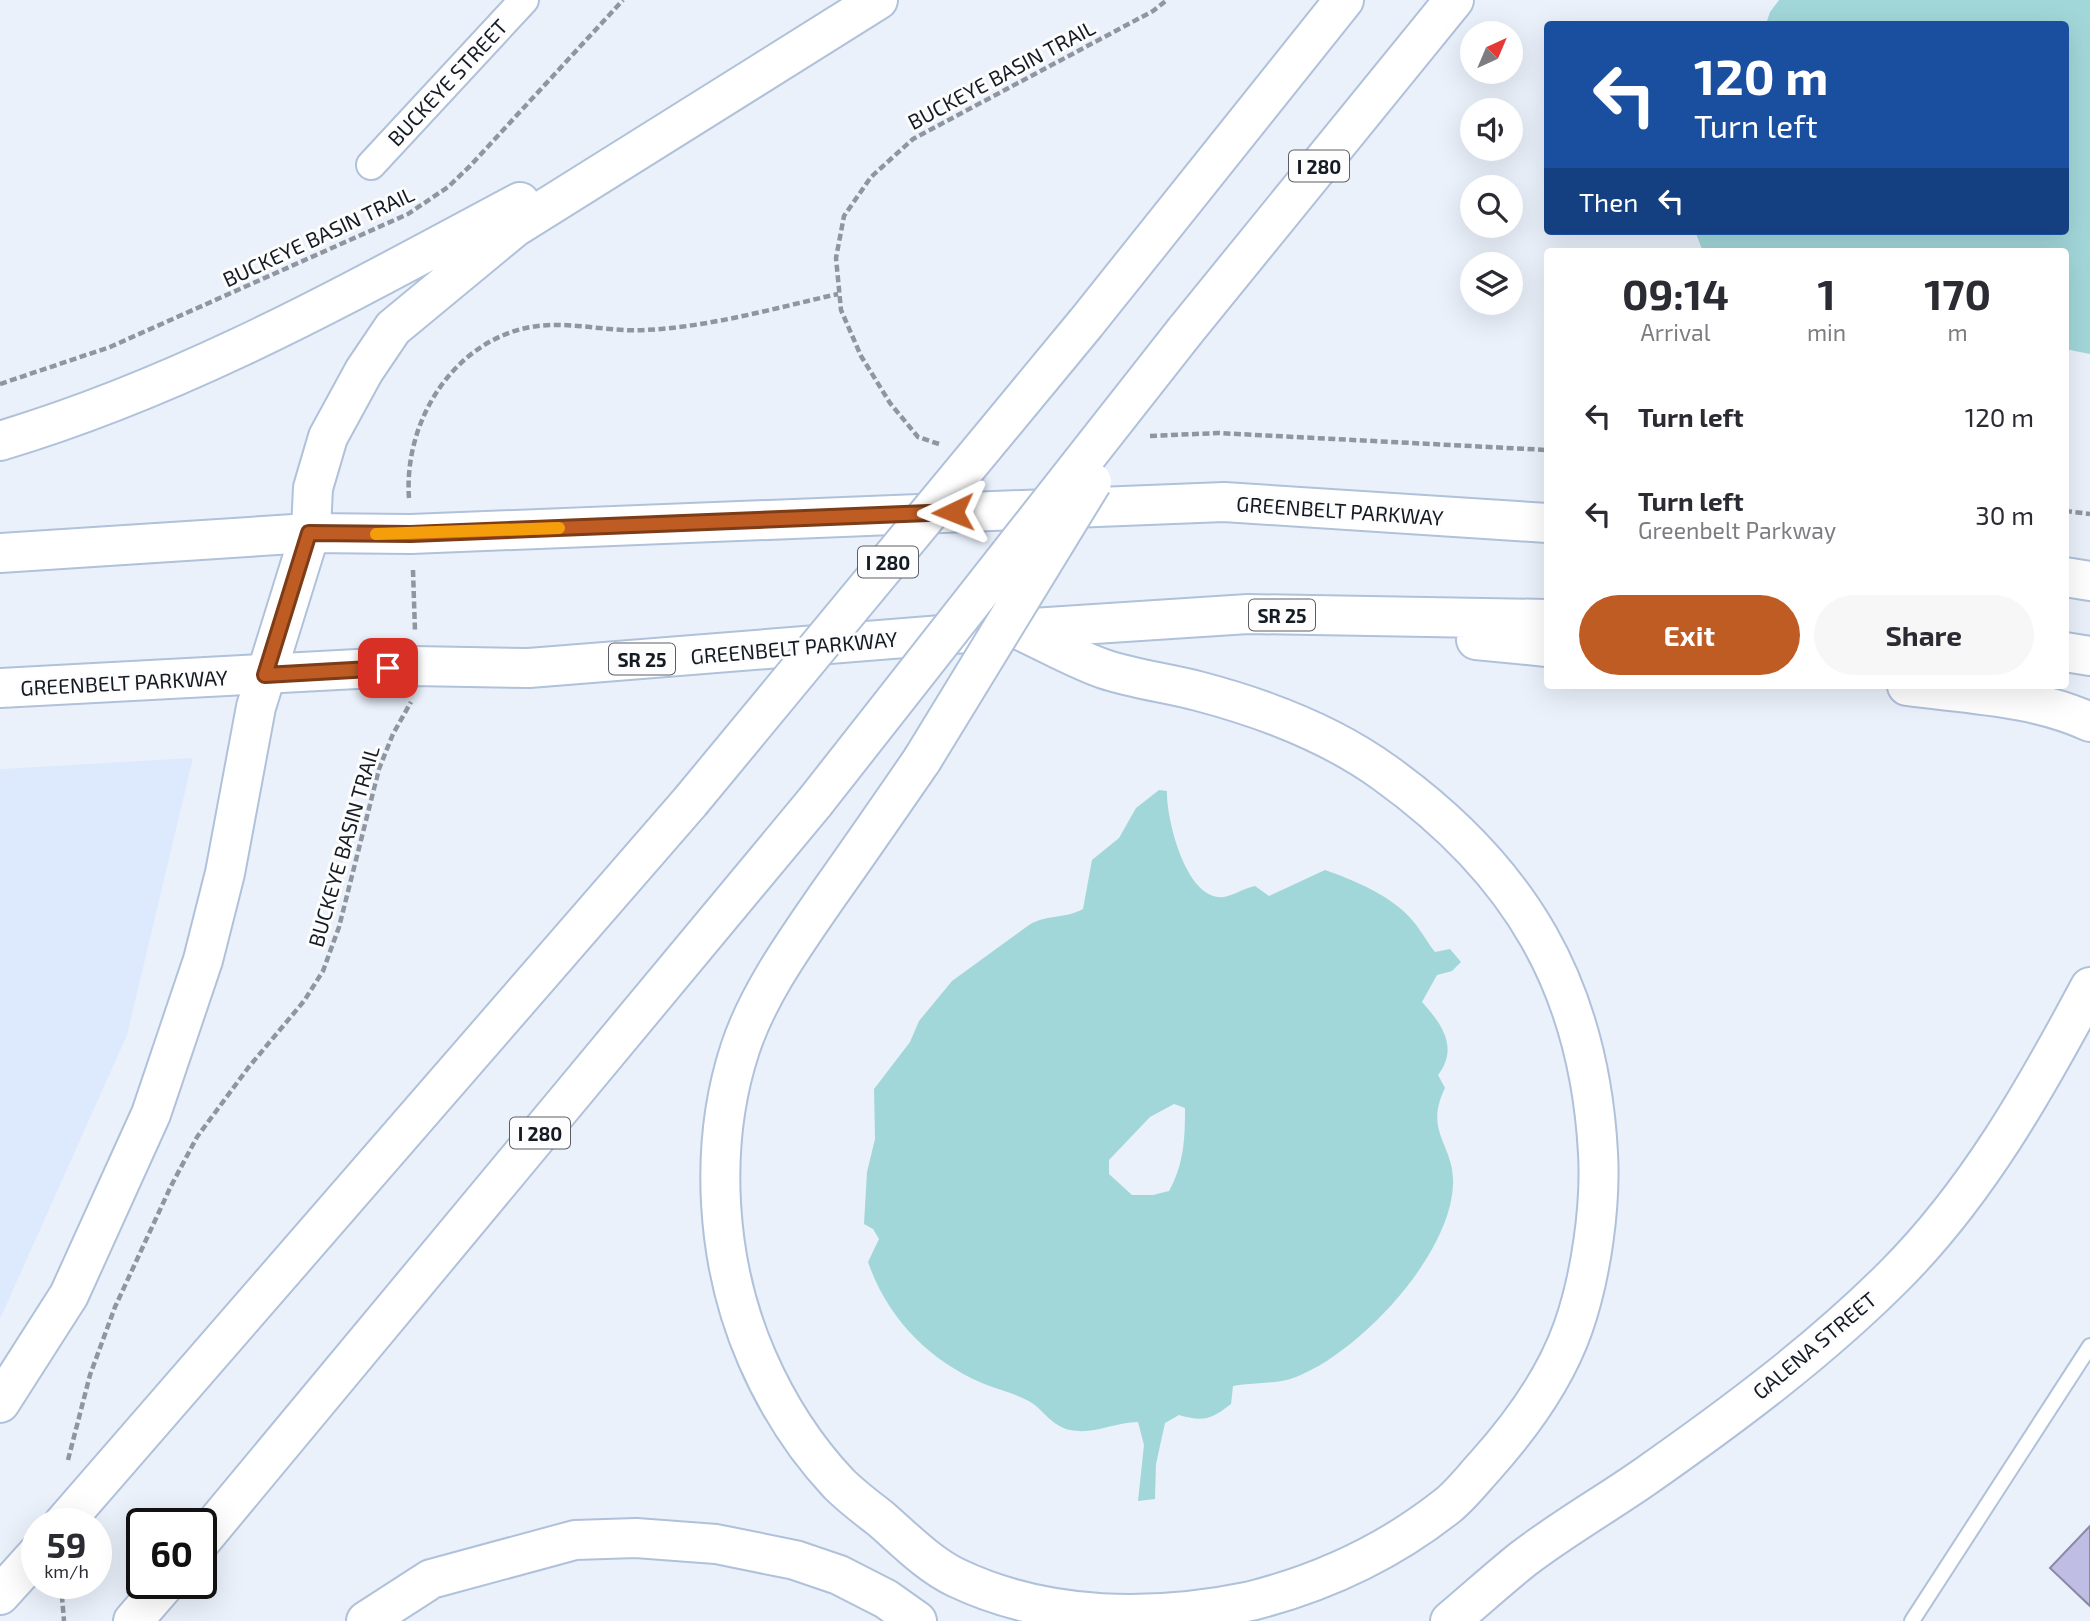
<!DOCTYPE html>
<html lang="en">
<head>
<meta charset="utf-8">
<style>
  :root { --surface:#fff; --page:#f7f7f7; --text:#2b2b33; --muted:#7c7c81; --accent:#bf5c24 }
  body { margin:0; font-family:"Exo 2",sans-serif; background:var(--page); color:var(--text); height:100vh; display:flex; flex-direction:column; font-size:26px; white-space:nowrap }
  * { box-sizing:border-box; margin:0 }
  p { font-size:23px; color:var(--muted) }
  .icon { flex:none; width:38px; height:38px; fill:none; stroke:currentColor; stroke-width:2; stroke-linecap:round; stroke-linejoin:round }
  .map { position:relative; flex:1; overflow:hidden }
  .sheet { position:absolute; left:1544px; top:248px; width:525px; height:441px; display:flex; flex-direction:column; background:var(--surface); border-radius:7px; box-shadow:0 7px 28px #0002 }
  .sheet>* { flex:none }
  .top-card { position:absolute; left:1544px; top:21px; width:525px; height:214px; border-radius:7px; box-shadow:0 7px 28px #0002; background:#1a4fa0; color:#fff; overflow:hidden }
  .needle { width:46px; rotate:44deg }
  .fabs { position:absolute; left:1460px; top:21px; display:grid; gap:14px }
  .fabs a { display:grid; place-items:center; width:63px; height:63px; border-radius:50%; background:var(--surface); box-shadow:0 7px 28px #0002; font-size:35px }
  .speed { position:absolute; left:21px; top:1508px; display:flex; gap:14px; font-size:35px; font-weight:700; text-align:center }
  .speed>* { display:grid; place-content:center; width:91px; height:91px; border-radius:50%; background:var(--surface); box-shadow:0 7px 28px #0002; line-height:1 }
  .speed small { font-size:18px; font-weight:400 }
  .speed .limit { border:4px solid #111; border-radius:10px; background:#fff; color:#111 }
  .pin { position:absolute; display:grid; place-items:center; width:60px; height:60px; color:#fff; margin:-30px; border-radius:14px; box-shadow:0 4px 10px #0006 }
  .me { position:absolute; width:77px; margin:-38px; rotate:268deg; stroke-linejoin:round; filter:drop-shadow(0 0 5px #0008) }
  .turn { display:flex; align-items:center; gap:24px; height:147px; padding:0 35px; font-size:32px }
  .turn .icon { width:91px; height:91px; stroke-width:2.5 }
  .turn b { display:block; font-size:49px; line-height:60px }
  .then { display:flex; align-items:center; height:66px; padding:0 35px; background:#0003; gap:14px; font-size:26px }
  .eta { display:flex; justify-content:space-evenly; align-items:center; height:119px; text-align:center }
  .eta b { font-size:42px; font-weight:700; line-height:49px }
  .primary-button { display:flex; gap:14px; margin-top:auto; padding:14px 35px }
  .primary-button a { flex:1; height:80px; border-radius:42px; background:var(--accent); color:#fff; font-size:28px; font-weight:700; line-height:80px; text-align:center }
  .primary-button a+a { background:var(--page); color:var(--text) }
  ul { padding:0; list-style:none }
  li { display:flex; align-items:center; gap:21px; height:98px; padding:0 35px }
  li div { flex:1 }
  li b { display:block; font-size:26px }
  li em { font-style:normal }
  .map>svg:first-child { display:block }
  .built { fill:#ddeafe }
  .water { fill:#a2d7d9; fill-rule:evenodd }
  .building { fill:#c0bde5; stroke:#8b89a4; stroke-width:2 }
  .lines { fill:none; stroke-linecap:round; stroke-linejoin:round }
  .lane-casing { stroke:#b0c1da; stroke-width:18 }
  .street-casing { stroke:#b0c1da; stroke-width:32 }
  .primary-casing { stroke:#b0c1da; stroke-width:42 }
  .highway-casing { stroke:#b0c1da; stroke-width:42 }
  .path { stroke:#8f969f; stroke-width:4.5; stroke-dasharray:7 3.5; stroke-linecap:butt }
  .lane { stroke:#fff; stroke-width:14 }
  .street { stroke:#fff; stroke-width:28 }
  .primary { stroke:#fff; stroke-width:38 }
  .highway { stroke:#fff; stroke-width:38 }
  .highway-bridge-casing { stroke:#b0c1da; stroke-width:42; stroke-linecap:butt }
  .highway-bridge { stroke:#fff; stroke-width:38 }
  .route-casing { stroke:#7c3c17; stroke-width:18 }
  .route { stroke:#bf5c24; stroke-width:12 }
  .slow { stroke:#f59e0b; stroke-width:12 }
  .labels { text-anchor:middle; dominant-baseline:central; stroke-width:6; stroke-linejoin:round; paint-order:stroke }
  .shield { fill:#fdfdfd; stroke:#5b5f65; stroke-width:2 }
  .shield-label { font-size:19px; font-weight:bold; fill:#151b24 }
  .street-label { font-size:21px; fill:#151b24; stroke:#fdfdfd }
</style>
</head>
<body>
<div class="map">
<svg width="2090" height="1621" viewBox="0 0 2090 1621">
  <rect width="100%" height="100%" fill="#eaf1fb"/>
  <!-- built -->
  <path class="built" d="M193,758L127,1035L0,1319V769Z"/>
  <!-- water -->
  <path class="water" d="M1779,0H2090V354L2065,349V252H1703L1695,231H2065V24H1766L1770,12Z
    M1159,790L1167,791C1166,818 1186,902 1224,897C1234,895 1245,888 1255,886L1269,896L1325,870C1354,880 1392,896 1412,920C1421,930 1427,942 1435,952L1450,949L1461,962L1452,971L1437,975L1422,1002C1442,1024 1459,1048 1438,1075L1445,1088C1423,1133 1455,1144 1453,1185C1450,1256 1360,1352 1296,1377C1275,1385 1254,1382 1233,1386L1231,1404C1210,1420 1204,1422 1179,1415L1165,1423L1156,1464L1155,1499L1138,1501L1144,1445L1138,1422C1115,1422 1094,1435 1070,1430C1052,1426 1045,1412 1032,1403C1016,1393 998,1390 982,1383C928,1360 887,1317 868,1262L879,1239L873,1229L864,1224L867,1172L875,1139L874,1089L910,1042L919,1021L952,981L1029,925C1047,914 1065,919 1083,909L1092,860L1119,838L1136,808ZM1174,1104L1185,1108C1185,1139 1184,1164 1169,1191L1153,1195H1132L1109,1174V1160L1150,1117Z"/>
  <!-- building -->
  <path class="building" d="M2090,1526V1606L2050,1568Z"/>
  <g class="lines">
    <!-- lane casing -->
    <g class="lane-casing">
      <path id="lane" d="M1912,1621L2090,1346"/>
    </g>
    <!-- street casing -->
    <g class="street-casing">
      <path id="street" d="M371,165L524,0"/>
    </g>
    <!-- primary casing -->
    <g class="primary-casing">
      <path id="primary" d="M0,553L309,533L411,534L1224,502L1547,523
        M2065,577L2090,581
        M1476,640L1547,647
        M2065,652L2090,656
        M1907,686C1967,694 2034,696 2090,722
        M0,688L413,666L529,668L1017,629L1248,614L1547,619
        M1450,1621C1475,1600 1498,1579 1523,1559C1562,1529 1606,1504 1646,1476C1733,1415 1819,1351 1894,1276C1977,1193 2035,1090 2090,987"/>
    </g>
    <!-- highway casing -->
    <g class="highway-casing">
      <path id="highway" d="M1086,323L1344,0
        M1185,331L1454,0
        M0,441C187,385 349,293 520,202
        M922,760C891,805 860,850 828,895C795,943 758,994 740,1049C708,1147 716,1264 757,1358C777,1404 805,1448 839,1484C852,1497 867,1508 881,1519C904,1539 929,1565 957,1578C1048,1621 1154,1621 1251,1601C1322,1583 1389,1552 1447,1506C1461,1495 1473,1479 1485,1466C1520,1427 1555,1379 1573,1328C1591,1277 1601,1206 1598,1153C1589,986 1520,870 1385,773C1330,733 1263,708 1198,691C1167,683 1134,679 1104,669C1075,659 1046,642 1017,629
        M0,1403L69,1295L151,1114L203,960L225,873L256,707L311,530L313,488L328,437L364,371L393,328L514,228L878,0
        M63,1524L690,802
        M201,1541L815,802
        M0,1595L37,1554
        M133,1621L165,1584
        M366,1621L431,1579L575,1540L636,1538L716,1544L795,1560L839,1575L886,1599L917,1621"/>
    </g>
    <!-- path -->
    <path class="path" d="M0,384L110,347L408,214L448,187L470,166L623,0
      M1150,436L1218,433L1547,450
      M939,444L918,437L890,403L861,356L841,310L836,258L844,216L871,177L913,139L1153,11L1167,0
      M409,498C403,415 462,328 550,325C582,324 614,332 645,330C710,327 775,308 838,294
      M2065,511L2090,514
      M413,570L415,631
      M68,1460L90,1375L115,1307L171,1186L197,1137L248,1068L304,1001L323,971L339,927L379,769L393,734L411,702
      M61,1585L64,1621"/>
    <!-- lane -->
    <use href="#lane" class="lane"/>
    <!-- street -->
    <use href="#street" class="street"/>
    <!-- primary -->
    <use href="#primary" class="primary"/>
    <!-- highway -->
    <use href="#highway" class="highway"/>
    <!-- highway-bridge casing -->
    <g class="highway-bridge-casing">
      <path id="highway-bridge" d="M922,760L1092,482
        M690,802L1086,323
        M815,802L1185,331"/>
    </g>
    <!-- highway-bridge -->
    <use href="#highway-bridge" class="highway-bridge"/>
  </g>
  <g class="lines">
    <!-- route casing -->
    <g class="route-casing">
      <path id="route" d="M388,668L265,675L309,533L411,534L953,512"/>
    </g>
    <!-- route -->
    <use href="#route" class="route"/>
    <!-- slow -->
    <path class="slow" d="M376,534L559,528"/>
  </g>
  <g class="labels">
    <!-- shield labels -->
    <g class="shield">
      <rect x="1289" y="150.5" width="60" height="31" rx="5"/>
      <rect x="858" y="546.5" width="60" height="31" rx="5"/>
      <rect x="1249" y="599.5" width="66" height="31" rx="5"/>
      <rect x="609" y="643.5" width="66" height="31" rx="5"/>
      <rect x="510" y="1117.5" width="60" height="31" rx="5"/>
    </g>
    <g class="shield-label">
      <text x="1319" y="166">I 280</text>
      <text x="888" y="562">I 280</text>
      <text x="1282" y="615">SR 25</text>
      <text x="642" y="659">SR 25</text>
      <text x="540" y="1133">I 280</text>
    </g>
    <!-- street labels -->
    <g class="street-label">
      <text transform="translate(1001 74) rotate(-28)">BUCKEYE BASIN TRAIL</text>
      <text transform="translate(447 82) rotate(-47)">BUCKEYE STREET</text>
      <text transform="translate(318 236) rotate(-25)">BUCKEYE BASIN TRAIL</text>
      <text transform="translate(1340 510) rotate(4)">GREENBELT PARKWAY</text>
      <text transform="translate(794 647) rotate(-5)">GREENBELT PARKWAY</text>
      <text transform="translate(124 682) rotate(-3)">GREENBELT PARKWAY</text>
      <text transform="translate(343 846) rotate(-74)">BUCKEYE BASIN TRAIL</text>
      <text transform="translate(1814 1345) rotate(-40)">GALENA STREET</text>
    </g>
  </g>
</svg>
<div class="fabs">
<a><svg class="needle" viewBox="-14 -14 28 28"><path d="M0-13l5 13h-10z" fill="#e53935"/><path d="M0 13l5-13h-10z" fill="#7c7c81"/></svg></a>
<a><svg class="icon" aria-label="sound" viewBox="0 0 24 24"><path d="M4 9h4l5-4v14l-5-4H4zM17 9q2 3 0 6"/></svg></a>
<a><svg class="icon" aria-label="search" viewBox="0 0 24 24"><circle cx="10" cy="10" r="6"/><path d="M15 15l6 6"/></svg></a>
<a><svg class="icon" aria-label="layers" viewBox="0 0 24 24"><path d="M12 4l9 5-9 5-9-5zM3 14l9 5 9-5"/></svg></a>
</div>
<div class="speed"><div>59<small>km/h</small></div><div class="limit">60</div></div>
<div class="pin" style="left:388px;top:668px;background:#d93025"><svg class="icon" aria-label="arrive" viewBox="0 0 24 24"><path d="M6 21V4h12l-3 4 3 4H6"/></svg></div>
<svg class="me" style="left:953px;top:512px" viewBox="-20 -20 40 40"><path d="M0-17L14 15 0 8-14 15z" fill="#bf5c24" stroke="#fff" stroke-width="4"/></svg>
<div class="top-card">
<div class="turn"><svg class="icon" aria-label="left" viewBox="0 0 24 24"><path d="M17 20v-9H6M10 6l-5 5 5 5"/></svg><div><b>120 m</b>Turn left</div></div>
<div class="then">Then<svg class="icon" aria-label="left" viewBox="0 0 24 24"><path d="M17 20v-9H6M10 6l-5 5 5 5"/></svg></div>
</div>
<section class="sheet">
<div class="eta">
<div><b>09:14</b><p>Arrival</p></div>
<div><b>1</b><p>min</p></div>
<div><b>170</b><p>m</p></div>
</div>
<ul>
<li><svg class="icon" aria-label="left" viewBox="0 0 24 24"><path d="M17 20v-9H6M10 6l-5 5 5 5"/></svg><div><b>Turn left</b></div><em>120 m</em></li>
<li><svg class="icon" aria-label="left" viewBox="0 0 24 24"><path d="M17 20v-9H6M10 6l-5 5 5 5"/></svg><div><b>Turn left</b><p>Greenbelt Parkway</p></div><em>30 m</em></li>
</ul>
<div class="primary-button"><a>Exit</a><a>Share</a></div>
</section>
</div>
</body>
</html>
